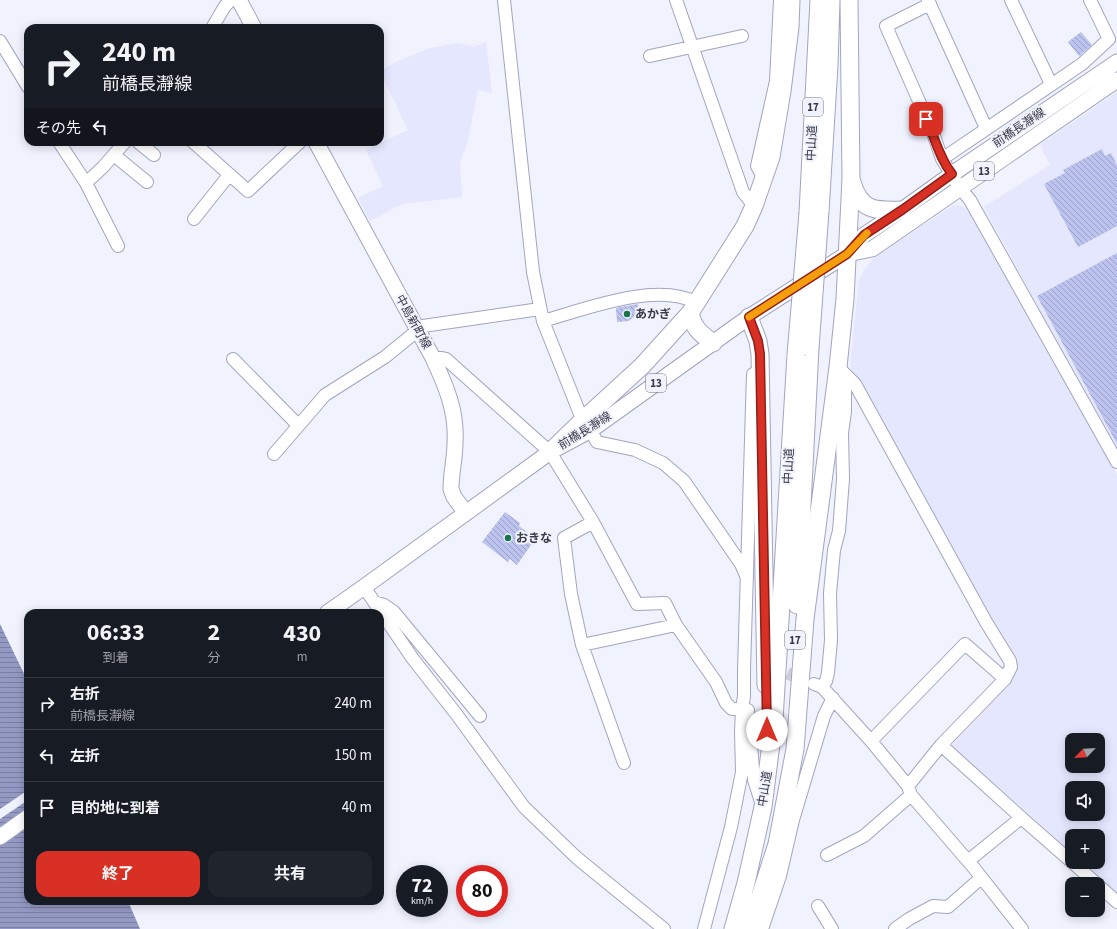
<!DOCTYPE html>
<html lang="ja">
<head>
<meta charset="utf-8">
<style>
  :root { --surface:#171b24; --page:#20242c; --text:#f1f3f6; --muted:#9ea1a6; --line:#363941; --accent:#d93025 }
  body { margin:0; font-family:"Source Sans 3","Noto Sans JP",sans-serif; background:var(--page); color:var(--text); height:100vh; display:flex; flex-direction:column; font-size:15px; white-space:nowrap }
  * { box-sizing:border-box; margin:0 }
  p { font-size:13px; color:var(--muted) }
  .icon { flex:none; width:22px; height:22px; fill:none; stroke:currentColor; stroke-width:2; stroke-linecap:round; stroke-linejoin:round }
  .map { position:relative; flex:1; overflow:hidden }
  .side { position:absolute; left:24px; top:609px; width:360px; height:296px; display:flex; flex-direction:column; background:var(--surface); border-radius:12px; box-shadow:0 2px 10px #0003 }
  .side>* { flex:none }
  .hud { position:absolute; left:24px; top:24px; width:360px; height:122px; border-radius:12px; box-shadow:0 2px 10px #0003; background:#171b24; color:var(--text); overflow:hidden }
  .needle { width:26px; rotate:245deg }
  .fabs { position:absolute; left:1065px; top:733px; display:grid; gap:8px }
  .fabs a { display:grid; place-items:center; width:40px; height:40px; border-radius:8px; background:var(--surface); box-shadow:0 2px 10px #0003; font-size:20px }
  .speed { position:absolute; left:396px; top:865px; display:flex; gap:8px; font-size:20px; font-weight:700; text-align:center }
  .speed>* { display:grid; place-content:center; width:52px; height:52px; border-radius:50%; background:var(--surface); box-shadow:0 2px 10px #0003; line-height:1 }
  .speed small { font-size:10px; font-weight:400 }
  .speed .limit { border:6px solid #d22; background:#fff; color:#111 }
  .pin { position:absolute; display:grid; place-items:center; width:34px; height:34px; color:#fff; margin:-17px; border-radius:8px; box-shadow:0 2px 6px #0006 }
  .me { position:absolute; width:44px; margin:-22px; rotate:0deg; stroke-linejoin:round; filter:drop-shadow(0 0 3px #0008) }
  .turn { display:flex; align-items:center; gap:14px; height:84px; padding:0 12px; font-size:18px }
  .turn .icon { width:52px; height:52px; stroke-width:2.5 }
  .turn b { display:block; font-size:28px; line-height:34px }
  .then { display:flex; align-items:center; height:38px; padding:0 12px; background:#0003; gap:8px; font-size:15px }
  .eta { display:flex; justify-content:space-evenly; align-items:center; height:68px; text-align:center }
  .eta b { font-size:24px; font-weight:700; line-height:28px }
  .cta { display:flex; gap:8px; margin-top:auto; padding:8px 12px }
  .cta a { flex:1; height:46px; border-radius:12px; background:var(--accent); color:#fff; font-size:16px; font-weight:700; line-height:46px; text-align:center }
  .cta a+a { background:var(--page); color:var(--text) }
  ul { padding:0; list-style:none }
  li { display:flex; align-items:center; gap:12px; height:52px; padding:0 12px; border-top:1px solid var(--line) }
  li div { flex:1 }
  li b { display:block; font-size:15px }
  li em { font-style:normal }
  .map>svg:first-child { display:block }
  .built { fill:#e4e7fe; fill-rule:evenodd }
  .water { fill:url(#water-rules) }
  .pier { fill:#f0f2fe }
  .building { fill:url(#building-back-hatch) }
  .lines { fill:none; stroke-linecap:round; stroke-linejoin:round }
  .minor-tunnel { stroke:#cbcdd9; stroke-width:12; stroke-dasharray:12 6; stroke-linecap:butt }
  .minor-casing { stroke:#a1a5c2; stroke-width:14 }
  .major-casing { stroke:#a1a5c2; stroke-width:17 }
  .highway-casing { stroke:#a1a5c2; stroke-width:19 }
  .minor { stroke:#fff; stroke-width:12 }
  .major { stroke:#fff; stroke-width:15 }
  .highway { stroke:#fff; stroke-width:17 }
  .highway-bridge-casing { stroke:#a1a5c2; stroke-width:19; stroke-linecap:butt }
  .highway-bridge { stroke:#fff; stroke-width:17 }
  .route-casing { stroke:#8d1f18; stroke-width:10 }
  .route { stroke:#d93025; stroke-width:7 }
  .slow { stroke:#f59e0b; stroke-width:7 }
  .poi-dot { fill:#16754b; stroke:#f0f2fe; stroke-width:1.5 }
  .labels { text-anchor:middle; dominant-baseline:central; stroke-width:4; stroke-linejoin:round; paint-order:stroke }
  .shield { fill:#f0f2fe; stroke:#6e707c; stroke-width:1 }
  .shield-label { font-size:11px; font-weight:bold; fill:#373945 }
  .street-label { font-size:12px; fill:#373945; stroke:#f0f2fe }
  .poi-label { font-size:12px; font-weight:bold; fill:#373945; stroke:#f0f2fe; text-anchor:start }
</style>
</head>
<body>
<div class="map">
<svg width="1117" height="929" viewBox="0 0 1117 929">
  <defs>
    <pattern id="water-rules" width="6" height="5" patternUnits="userSpaceOnUse"><rect width="6" height="5" fill="#9499c4"/><path d="M0 2.5h6" fill="none" stroke="#7a7ea1"/></pattern>
    <pattern id="building-back-hatch" width="6" height="6" patternUnits="userSpaceOnUse"><rect width="6" height="6" fill="#bdc3ef"/><path d="M-1 5l2 2M0 0l6 6M5-1l2 2" fill="none" stroke="#9a9fc3"/></pattern>
  </defs>
  <rect width="100%" height="100%" fill="#f0f2fe"/>
  <!-- built -->
  <path class="built" d="M486,42L492,93L478,90L467,145L460,162L462,197L402,204L370,221L358,198L383,186L366,150L408,130L380,71L396,62L430,48L459,43L473,47Z
    M1117,92V452L984,207L1050,165L1040,145Z
    M958,205L967,208L1117,475V892L1083,862H1098V836H1072V852L951,746L1013,680L1011,677L1016,662L1010,654L850,367L859,279L865,269L871,261L887,249L952,206ZM1072,740H1098V766H1072ZM1072,788H1098V814H1072Z"/>
  <!-- water -->
  <path class="water" d="M0,624L28,682V901H128L140,929H0Z"/>
  <!-- pier -->
  <path class="pier" d="M28,790V800L0,819V809Z"/>
  <!-- building -->
  <path class="building" d="M1081,32L1092,45L1079,56L1068,42Z
    M1102,149L1105,156L1111,153L1117,165V226L1078,247L1044,184L1065,173L1063,170Z
    M1117,253V444L1037,296Z
    M638,304L639,312L629,321L617,322L616,308Z
    M505,512L520,523L519,526L532,536L529,539L533,542L517,565L510,559L508,562L482,542Z"/>
  <g class="lines">
    <!-- minor-tunnel -->
    <path class="minor-tunnel" d="M771,666L807,682"/>
    <!-- minor casing -->
    <g class="minor-casing">
      <path id="minor" d="M504,0L533,272L543,321L580,414L584,419L597,442L635,450L663,463L684,481L741,564L747,578
        M676,0L743,192L754,206
        M928,0L986,128
        M1011,0L1051,84
        M930,4L886,26L933,133L942,159L960,188L970,200L1117,462
        M212,28L225,6L231,0
        M0,41L28,87
        M650,56L742,36
        M59,142L86,183L118,246
        M138,142L154,155
        M193,142L248,191L300,142
        M114,155L147,182
        M942,159L1082,64L1109,39L1090,0
        M764,179L757,166L776,81L780,0
        M86,183L103,167L125,142
        M194,219L229,175
        M543,321C586,309 656,281 697,303
        M433,358H442L446,359L550,452L593,522L564,538L571,594L582,645L624,763
        M233,359L298,425
        M838,367L855,384L986,622L1010,661L1011,667L1005,679L941,745L908,786
        M274,454L325,395L385,357L423,326L540,309
        M593,522L637,604L665,603L676,625L716,682L726,703L732,709H742
        M364,587L413,659L457,715L524,807L577,858L664,929
        M374,602L384,605L394,612L480,716
        M582,645L676,625
        M814,684L822,687L871,741L908,786L911,795L974,868L1022,929
        M822,687L826,681L828,673L831,640L830,593L834,550L839,531L843,479L842,433L845,412V375
        M748,710L754,780L761,802
        M871,741L965,644L1005,679
        M941,745L1025,821L1097,884
        M827,855L864,836L911,795
        M968,861L1021,818
        M1098,885L1117,902
        M818,906L832,929
        M704,929L731,827L742,772L741,732L742,709L744,696V670L753,374
        M762,929L780,876L793,820L824,716L833,698
        M895,929L909,919L933,906L948,907L981,878"/>
    </g>
    <!-- major casing -->
    <g class="major-casing">
      <path id="major" d="M239,0L254,28
        M316,142L433,358C446,386 457,411 455,443C455,458 451,473 451,489L454,497L466,513
        M847,254L872,249L1117,80
        M327,613L364,587L550,452L591,430L749,317L847,254L864,235L902,210L952,174L1117,62
        M0,837L28,817"/>
    </g>
    <!-- highway casing -->
    <g class="highway-casing">
      <path id="highway" d="M852,182C860,211 875,211 902,210
        M820,211L829,66L831,0
        M808,213L819,0
        M749,317L758,341L760,354L766,685
        M713,343C700,333 694,329 690,313L745,226L754,206L771,157L782,91L790,27L791,0
        M550,452L584,419L642,366L690,313
        M797,605L810,348
        M756,909L777,844L795,749L805,619L838,367L845,299L851,179L849,0
        M733,929L746,883L763,807L774,720L796,355
        M749,929L758,899"/>
    </g>
    <!-- minor -->
    <use href="#minor" class="minor"/>
    <!-- major -->
    <use href="#major" class="major"/>
    <!-- highway -->
    <use href="#highway" class="highway"/>
    <!-- highway-bridge casing -->
    <g class="highway-bridge-casing">
      <path id="highway-bridge" d="M810,348L820,211
        M796,355L808,213"/>
    </g>
    <!-- highway-bridge -->
    <use href="#highway-bridge" class="highway-bridge"/>
  </g>
  <g class="lines">
    <!-- route casing -->
    <g class="route-casing">
      <path id="route" d="M767,730L760,354L758,341L749,317L847,254L864,235L902,210L952,174C939,158 935,137 926,119"/>
    </g>
    <!-- route -->
    <use href="#route" class="route"/>
    <!-- slow -->
    <path class="slow" d="M749,317L847,254L867,233"/>
  </g>
  <!-- markers -->
  <g class="poi-dot">
    <circle cx="627" cy="314" r="4"/>
    <circle cx="508" cy="538" r="4"/>
  </g>
  <g class="labels">
    <!-- shield labels -->
    <g class="shield">
      <rect x="803" y="98" width="20" height="18" rx="3"/>
      <rect x="974" y="162" width="20" height="18" rx="3"/>
      <rect x="646" y="374" width="20" height="18" rx="3"/>
      <rect x="785" y="631" width="20" height="18" rx="3"/>
    </g>
    <g class="shield-label">
      <text x="813" y="107">17</text>
      <text x="984" y="171">13</text>
      <text x="656" y="383">13</text>
      <text x="795" y="640">17</text>
    </g>
    <!-- street labels -->
    <g class="street-label">
      <text transform="translate(1019 128) rotate(-34)">前橋長瀞線</text>
      <text transform="translate(812 143) rotate(-87)">中山道</text>
      <text transform="translate(413 322) rotate(61)">中島新町線</text>
      <text transform="translate(585 431) rotate(-32)">前橋長瀞線</text>
      <text transform="translate(789 466) rotate(-87)">中山道</text>
      <text transform="translate(765 789) rotate(-81)">中山道</text>
    </g>
    <!-- poi labels -->
    <g class="poi-label">
      <text x="635" y="314">あかぎ</text>
      <text x="516" y="538">おきな</text>
    </g>
  </g>
</svg>
<div class="fabs">
<a><svg class="needle" viewBox="-14 -14 28 28"><path d="M0-13l5 13h-10z" fill="#e53935"/><path d="M0 13l5-13h-10z" fill="#9ea1a6"/></svg></a>
<a><svg class="icon" aria-label="sound" viewBox="0 0 24 24"><path d="M4 9h4l5-4v14l-5-4H4zM17 9q2 3 0 6"/></svg></a>
<a>+</a>
<a>−</a>
</div>
<div class="speed"><div>72<small>km/h</small></div><div class="limit">80</div></div>
<div class="pin" style="left:926px;top:119px;background:#d93025"><svg class="icon" aria-label="arrive" viewBox="0 0 24 24"><path d="M6 21V4h12l-3 4 3 4H6"/></svg></div>
<svg class="me" style="left:767px;top:730px" viewBox="-20 -20 40 40"><circle r="19" fill="#fff"/><path d="M0-13L10 11 0 6-10 11z" fill="#d93025"/></svg>
<div class="hud">
<div class="turn"><svg class="icon" aria-label="right" viewBox="0 0 24 24"><path d="M7 20v-9h11M14 6l5 5-5 5"/></svg><div><b>240 m</b>前橋長瀞線</div></div>
<div class="then">その先<svg class="icon" aria-label="left" viewBox="0 0 24 24"><path d="M17 20v-9H6M10 6l-5 5 5 5"/></svg></div>
</div>
<section class="side">
<div class="eta">
<div><b>06:33</b><p>到着</p></div>
<div><b>2</b><p>分</p></div>
<div><b>430</b><p>m</p></div>
</div>
<ul>
<li><svg class="icon" aria-label="right" viewBox="0 0 24 24"><path d="M7 20v-9h11M14 6l5 5-5 5"/></svg><div><b>右折</b><p>前橋長瀞線</p></div><em>240 m</em></li>
<li><svg class="icon" aria-label="left" viewBox="0 0 24 24"><path d="M17 20v-9H6M10 6l-5 5 5 5"/></svg><div><b>左折</b></div><em>150 m</em></li>
<li><svg class="icon" aria-label="arrive" viewBox="0 0 24 24"><path d="M6 21V4h12l-3 4 3 4H6"/></svg><div><b>目的地に到着</b></div><em>40 m</em></li>
</ul>
<div class="cta"><a>終了</a><a>共有</a></div>
</section>
</div>
</body>
</html>
